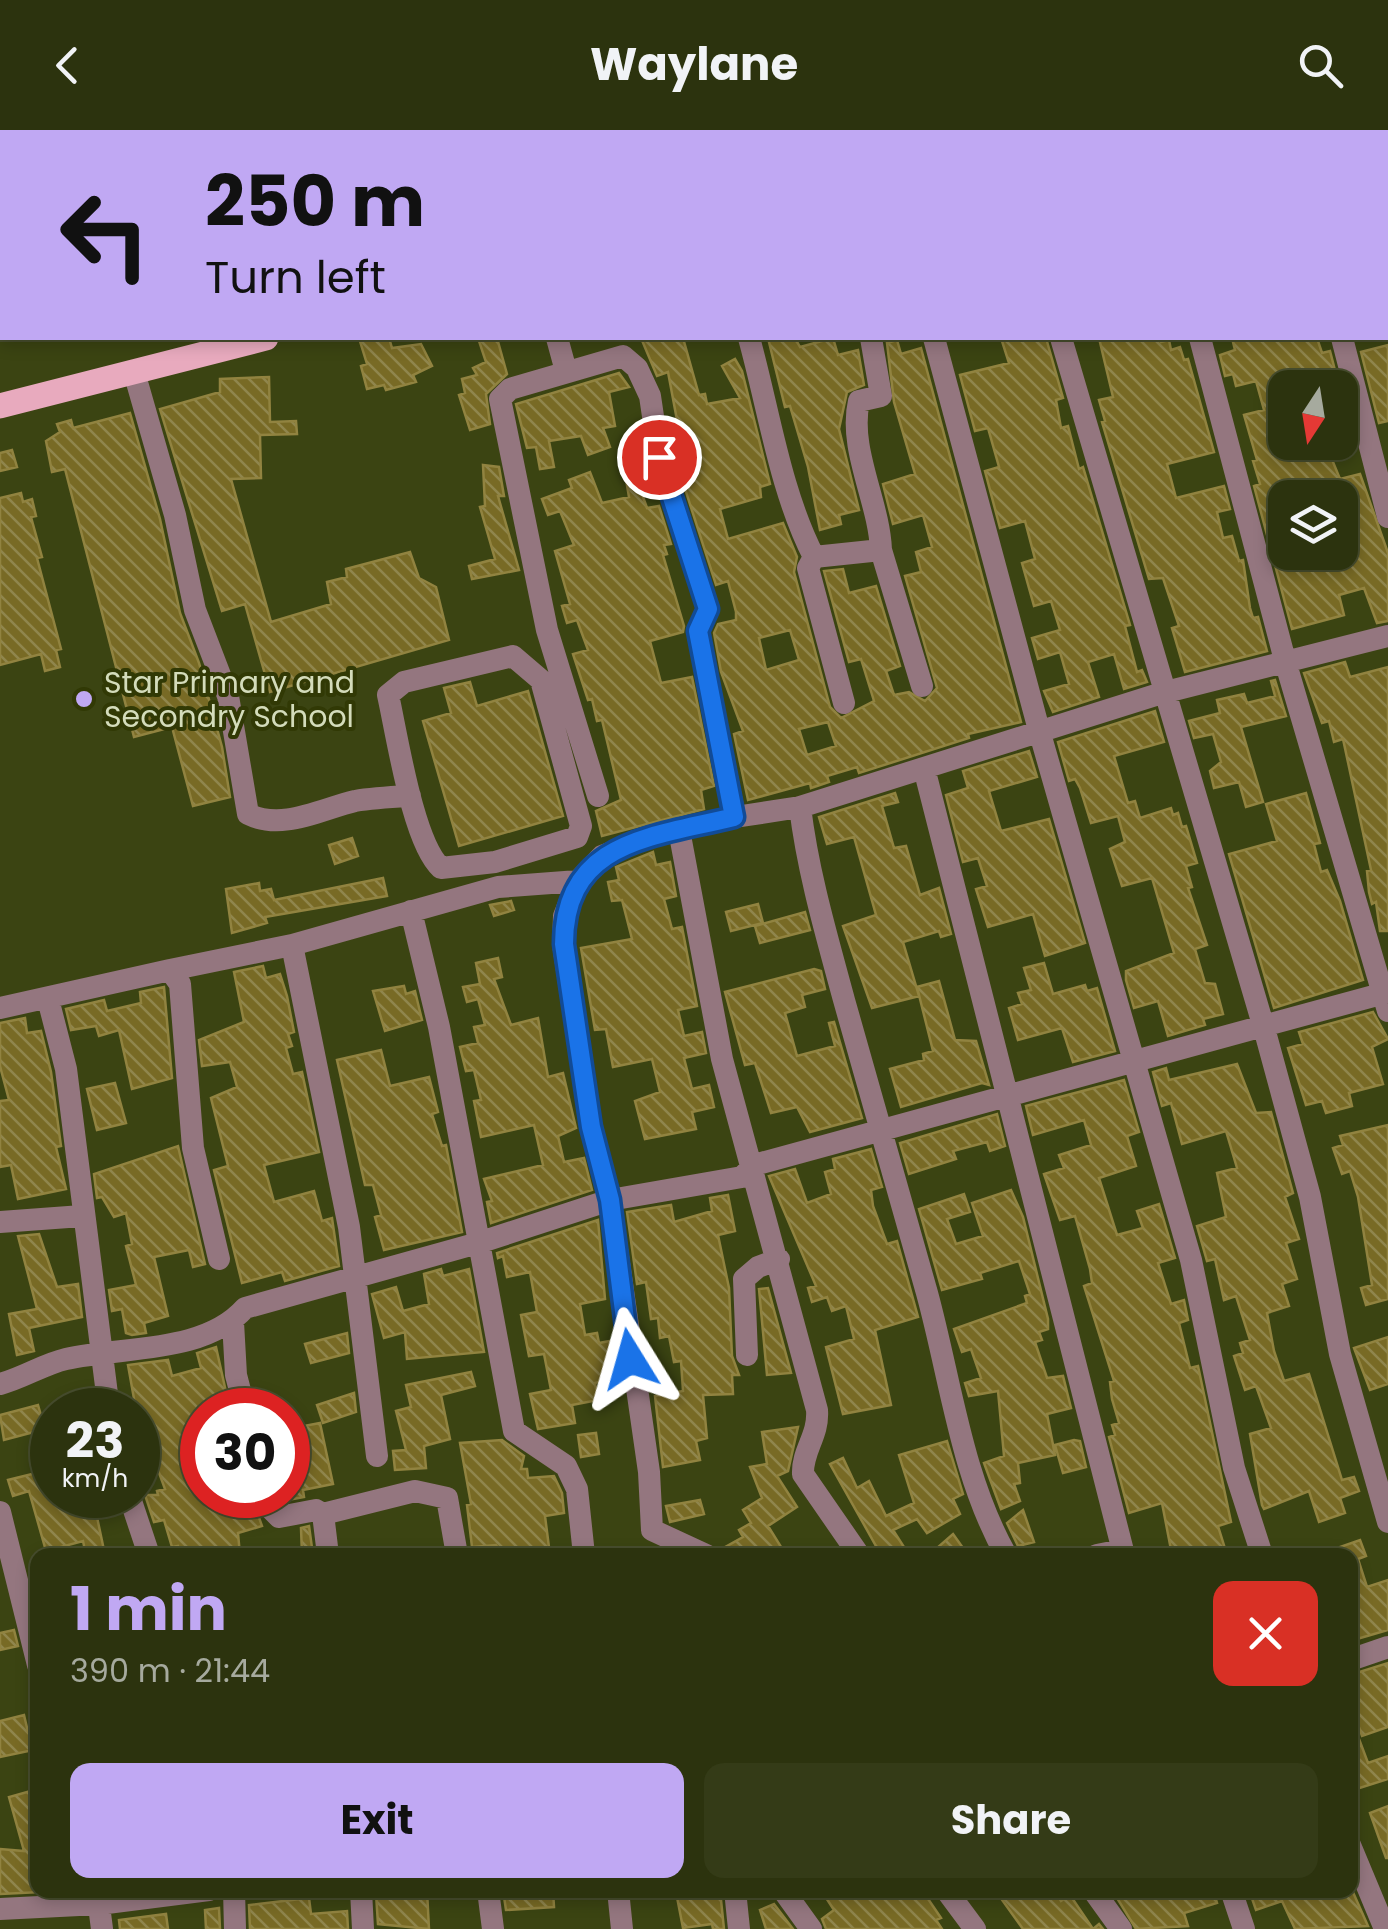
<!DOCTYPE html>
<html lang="en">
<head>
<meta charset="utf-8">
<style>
  :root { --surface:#2c330e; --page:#343b17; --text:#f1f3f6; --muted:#a6aa9e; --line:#484e2e; --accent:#c0a8f3 }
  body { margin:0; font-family:Poppins,sans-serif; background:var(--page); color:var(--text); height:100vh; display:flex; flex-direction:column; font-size:38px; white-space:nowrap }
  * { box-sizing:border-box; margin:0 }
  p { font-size:32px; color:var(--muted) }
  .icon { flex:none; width:55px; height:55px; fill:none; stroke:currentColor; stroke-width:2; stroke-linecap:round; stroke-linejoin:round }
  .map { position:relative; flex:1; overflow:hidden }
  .panel { position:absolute; left:30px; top:1418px; width:1328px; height:350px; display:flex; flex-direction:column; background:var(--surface); border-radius:20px; box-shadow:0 5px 15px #0003,0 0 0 2px var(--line) }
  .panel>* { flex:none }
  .banner { position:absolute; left:0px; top:0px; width:1390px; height:210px; box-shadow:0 5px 15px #0003,0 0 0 2px var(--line); background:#c0a8f3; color:#111; overflow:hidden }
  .needle { width:65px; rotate:192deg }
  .controls { position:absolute; left:1268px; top:240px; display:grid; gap:20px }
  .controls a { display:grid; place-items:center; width:90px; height:90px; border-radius:20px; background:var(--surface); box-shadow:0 5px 15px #0003,0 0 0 2px var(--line); font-size:50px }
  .speed { position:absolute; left:30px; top:1258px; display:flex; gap:20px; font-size:50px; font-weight:700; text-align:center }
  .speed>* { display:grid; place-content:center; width:130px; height:130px; border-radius:50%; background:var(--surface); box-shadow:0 5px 15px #0003,0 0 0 2px var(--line); line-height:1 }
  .speed small { font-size:25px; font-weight:400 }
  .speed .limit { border:15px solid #d22; background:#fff; color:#111 }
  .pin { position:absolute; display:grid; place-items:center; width:85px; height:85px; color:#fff; margin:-42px; border:5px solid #fff; border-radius:50%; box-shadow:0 2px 10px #0007 }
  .me { position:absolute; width:110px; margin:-55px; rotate:352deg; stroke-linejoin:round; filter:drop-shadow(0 0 8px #0008) }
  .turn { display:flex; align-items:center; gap:35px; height:210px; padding:0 40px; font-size:45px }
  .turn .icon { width:130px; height:130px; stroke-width:2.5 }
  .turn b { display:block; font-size:70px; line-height:85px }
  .round { display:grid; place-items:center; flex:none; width:105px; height:105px; border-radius:20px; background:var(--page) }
  .head { display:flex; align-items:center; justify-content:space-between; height:170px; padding:0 40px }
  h1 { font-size:60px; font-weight:700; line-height:75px; color:var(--accent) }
  .primary-button { display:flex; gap:20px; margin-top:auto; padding:20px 40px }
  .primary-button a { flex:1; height:115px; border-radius:20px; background:var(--accent); color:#111; font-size:40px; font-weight:700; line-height:115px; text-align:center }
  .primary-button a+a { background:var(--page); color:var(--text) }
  header { display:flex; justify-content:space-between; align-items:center; height:130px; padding:0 40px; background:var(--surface); font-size:45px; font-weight:700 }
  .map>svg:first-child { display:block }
  .building { fill:url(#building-back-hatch); stroke:#918340; stroke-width:2.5; fill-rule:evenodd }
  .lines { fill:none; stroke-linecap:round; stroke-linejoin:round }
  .minor { stroke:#94767f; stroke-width:22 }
  .major { stroke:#e8aabe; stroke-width:25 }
  .route-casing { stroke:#114b97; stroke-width:25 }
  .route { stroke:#1a73e8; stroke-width:18 }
  .poi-dot { fill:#c0a8f3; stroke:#313905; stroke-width:4 }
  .labels { text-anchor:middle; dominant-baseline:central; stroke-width:8; stroke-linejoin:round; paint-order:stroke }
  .poi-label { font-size:30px; fill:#d4dcbb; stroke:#313905; text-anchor:start }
</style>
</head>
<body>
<header><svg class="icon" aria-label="back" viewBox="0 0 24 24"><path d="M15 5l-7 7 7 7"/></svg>Waylane<svg class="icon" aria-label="search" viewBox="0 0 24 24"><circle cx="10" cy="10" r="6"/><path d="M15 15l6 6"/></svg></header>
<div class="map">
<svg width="1388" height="1799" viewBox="0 0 1388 1799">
  <defs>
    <pattern id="building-back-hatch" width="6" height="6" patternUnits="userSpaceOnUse" patternTransform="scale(2.5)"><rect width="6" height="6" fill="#786a25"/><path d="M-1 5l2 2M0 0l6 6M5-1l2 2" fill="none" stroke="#90864d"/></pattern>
  </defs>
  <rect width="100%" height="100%" fill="#3b4412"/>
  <!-- building -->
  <path class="building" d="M359,208H389L392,218L421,214L432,236L413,245L416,252L386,260L384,255L367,259L361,236L367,234Z
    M478,208H497L507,244L486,264L490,294L470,300L459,265L465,263L462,249L477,245L473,238L486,232Z
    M641,208H683L699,265L705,264L707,274L740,268L722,236L735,229L742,241L770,354L760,357L761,367L720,379L728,409L783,393L797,427L794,442L830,577L841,588L874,571L861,529L849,532L824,441L843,439L849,463L876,456L900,536L886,541L894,565L909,562L925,571L937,558L905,446L921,442L916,422L932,417L923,385L893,394L883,354L915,344L894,272L887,213L897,210L901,224L921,218L1021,592L968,604L969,608L859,643L857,637L827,646L829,652L811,658L810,653L748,670L734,604L743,601L721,542L714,503L718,494L736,490V482L728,451L716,455L677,334L674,319L682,317L668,242L657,246ZM790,500L799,530L766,540L759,508ZM828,592L836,616L807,625L799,599Z
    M768,208H795L800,217L833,208L838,225L858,220L864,255L847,262L839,299L859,380L839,385L841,394L820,400L808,337L790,276L785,277Z
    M1001,208H1046L1063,268L1056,270L1061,298L1068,296L1079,339L1083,337L1130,495L1125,496L1137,542L1142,540L1147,552L1124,559L1114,524L1088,532L1099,567L1053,582L1044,561L1069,554L1060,522L1038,529L1032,508L1060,500L1051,471L1034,476L1022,433L1035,429L1025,391L1000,398L985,341L999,337L988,298L975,301L960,245L1009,233Z
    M1099,208H1160L1161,212L1169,210L1171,220L1180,217L1184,230L1188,229L1214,322L1167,334L1176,368L1224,356L1230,379L1217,382L1223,408L1232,406L1239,431L1243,430L1250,478L1253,488L1258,487L1267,521L1185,542L1172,498L1179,496L1163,448L1149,449L1102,292L1105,291L1099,270L1113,267Z
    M1232,208H1317L1322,223L1330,221L1338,252L1285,258V280L1267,286L1278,326L1326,315L1340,349L1360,344L1388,423V491L1377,493L1364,458L1339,465L1344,485L1292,499L1254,356L1260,354L1253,331L1257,330L1244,285L1264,280L1256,251L1236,256L1233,244L1225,246L1220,225L1235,220ZM1285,368H1340L1350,422H1285Z
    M1388,215V291L1379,293L1361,222Z
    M619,243L629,257L609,262L615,296L603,298L610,317L588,325L581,306L549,311L554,337L540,339L536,317L527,318L516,274Z
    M269,247L270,292L296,291L297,304L260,305L261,348L231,349L271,492L331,474L327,452L347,447L346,439L410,422L419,448L436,457L449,510L270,562L245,474L222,481L160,279L220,262V249Z
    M130,283L160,389L180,483L199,533L222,617L230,667L193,676L172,597L134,607L65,339L52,342L46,311L60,302L57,294L71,290L73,298Z
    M12,320L17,337L0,341V323Z
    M483,335L499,337L504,366H498L519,440L472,449L469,436L495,429L480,377L485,376Z
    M632,336L647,378L659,376L671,414L664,415L667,424L663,425L684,496L683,502L650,511L661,553L692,547L714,656L701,660L704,679L602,706L596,681L621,670L602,590L597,591L592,569L588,570L573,524L588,520L577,490L567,493L562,476L570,474L555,421L574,415L560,381L548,385L542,369L572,358L569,350L590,342L602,373L629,367L624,338Z
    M21,363L23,372L32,369L36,386L31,387L42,427L37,428L61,519L56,520L60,537L45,541L41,524L0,535V368Z
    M1345,532L1350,547L1388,537V801H1380L1376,772L1372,774L1369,762L1367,741L1371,740L1343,609L1334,612L1329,591L1322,593L1304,543Z
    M1275,550L1286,586L1241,597L1263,672L1246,677L1239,652L1214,658L1210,641L1221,632L1213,604L1194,608L1189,591L1220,583L1217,570L1244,564L1247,573L1275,566L1271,551Z
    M470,552L477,576L528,561L563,686L459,716L423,591L451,583L444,558Z
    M1155,581L1164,612L1114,626L1128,673L1135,671L1140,688L1171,678L1173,685L1178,683L1182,697L1186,696L1197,733L1186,736L1192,757L1188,758L1207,815L1195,819L1205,853L1215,854L1223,884L1203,889L1205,895L1168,906L1158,871L1134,878L1126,850V841L1174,823L1152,748L1122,756L1110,719L1125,712L1118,686L1091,693L1080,658L1075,649L1069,651L1058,612Z
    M1029,621L1037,647L989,661L1001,701L1049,689L1085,813L1045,826L1033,784L988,797L976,759L987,756L978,728L963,732L946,665L968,658L963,641Z
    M895,663L898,672L882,676L894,718L906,716L920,765L939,758L951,804L941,807L939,801L903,812L919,866L872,878L843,796L876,785L854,707L827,714L819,687Z
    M1306,663L1320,713L1314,714L1321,742L1327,740L1340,771L1363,850L1274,878L1229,724L1277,711L1266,674Z
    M352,708L358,726L335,734L329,715Z
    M653,722L656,735L670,732L676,766L664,769L672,799L682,797L697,876L678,880L684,906L702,902L706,923L684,928L692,959L709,955L714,977L692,982L696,999L645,1009L635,971L660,962L652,929L613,937L606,899L595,900L581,818L632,809L622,770L612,771L608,752L619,750L616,737Z
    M383,748L387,766L265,787L267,793L232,803L226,759L259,753L260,761L271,759L274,770Z
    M511,771L514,780L494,786L490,775Z
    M758,774L763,793L731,801L726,782Z
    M805,782L810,800L760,813L755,796Z
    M498,828L502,847L494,849L511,895L538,888L548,947L563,943L576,998L558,1006L564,1032L584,1028L592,1060L491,1093L487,1072L492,1071L484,1049L543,1035L534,995L481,1007L474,971L481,970L474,940L466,941L460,917L478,913L474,897L485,895L478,869L467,872L463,857L480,854L476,833Z
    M1044,833L1053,864L1085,855L1087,861L1097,858L1115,921L1073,932L1062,898L1018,910L1009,878L1022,874L1018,863L1031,860L1024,838Z
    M263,836L266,848L280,844L287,866L294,902L288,904L292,916L286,918L293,944L302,942L319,1022L264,1035L274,1072L314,1061L322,1091L332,1088L339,1136L285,1151L282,1142L242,1153L214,1040L228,1036L211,968L237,957L230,932L202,936L199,910L244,892L234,842Z
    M814,839L821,841L825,859L802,865L805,877L785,883L797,926L835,916L829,893L834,892L862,988L810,1002L797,977L771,983L755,933L745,935L725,862Z
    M939,851L955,910L976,911L989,955L982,953L901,977L890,939L924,930L923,924L933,921L917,857Z
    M404,856L406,864L415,861L422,890L385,901L373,861Z
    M164,857L172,948L132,959L119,900L99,906L96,896L71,900L66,879L104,870L107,881L141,873L140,862Z
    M1373,882L1388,909L1372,917L1383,954L1349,963L1352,976L1326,983L1322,971L1306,975L1288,918L1303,914L1299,902Z
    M25,888L27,903L41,901L51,942L61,1016L56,1017L66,1059L18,1069L11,1035L0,1037V971L9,970L0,936V893Z
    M381,920L390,956L429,947L438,982L432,984L442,1016L446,1015L462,1102L384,1120L375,1087L381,1085L373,1055H365L337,930Z
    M1237,934L1256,983L1271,982L1293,1063L1285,1067L1299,1109L1286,1113L1297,1149L1282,1154L1289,1176L1267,1183L1274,1221L1284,1251L1309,1244L1342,1350L1354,1347L1359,1361L1340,1368L1345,1383L1319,1392L1309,1361L1264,1379L1262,1375L1250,1304L1271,1298L1256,1256L1245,1260L1234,1226L1243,1223L1240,1213L1250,1210L1236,1166L1224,1170L1215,1129L1207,1131L1197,1096L1226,1087L1217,1043L1237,1038L1226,1001L1182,1014L1171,973L1162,976L1153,942L1166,938L1169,950Z
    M1124,950L1139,1002L1127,1006L1136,1036L1099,1048L1117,1105L1143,1098L1137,1081L1159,1074L1175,1128L1158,1133L1171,1174L1184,1170L1188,1190L1179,1193L1190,1238L1198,1236L1231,1392L1218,1396L1227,1425H1172L1162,1373L1129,1383L1109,1307L1115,1305L1112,1295L1119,1293L1112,1269L1110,1252L1114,1251L1084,1156L1092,1153L1090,1139L1075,1086L1060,1090L1044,1044L1064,1038L1059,1025L1091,1015L1084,990L1033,1005L1026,976Z
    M115,953L126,993L97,1000L87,959Z
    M997,984L1005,1016L990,1021L987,1012L953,1021L956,1029L909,1044L900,1013Z
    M1388,995V1169L1366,1175L1361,1158L1372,1155L1358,1067L1350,1041L1342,1044L1333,1018L1343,1015L1340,1006Z
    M178,1016L205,1134L193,1137L189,1120L154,1127L168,1186L144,1193L146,1203L132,1205L126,1203L122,1179L112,1181L109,1160L136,1155L126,1116L132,1114L126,1083L114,1087L102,1067L97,1068L94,1044Z
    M871,1019L882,1057L871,1060L873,1076L887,1114L897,1111L918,1187L875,1200L891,1275L843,1284L826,1217L854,1209L846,1176L832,1181L827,1167L812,1172L808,1158L816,1156L769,1046L795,1039L807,1073L831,1064L825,1042L835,1039L833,1029Z
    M1011,1060L1023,1087L1048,1189V1199L1039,1202L1042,1210L1035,1212L1047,1248L1063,1246L1071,1278L1047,1284L1055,1325L1018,1333L1020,1353L1014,1354L1020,1371L1001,1379L984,1333L1004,1326L998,1261L969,1266L965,1253L981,1248L971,1219L962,1222L954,1199L1027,1173L1025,1166L1030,1164L1019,1131L980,1143L982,1149L942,1160L919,1079L964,1064L970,1082L947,1089L956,1114L983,1106L972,1073Z
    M728,1065L735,1101L718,1105L729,1158L732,1226L739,1245H732L733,1264L703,1265L707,1308L696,1311L700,1330L663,1337L655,1266L683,1261L681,1231L674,1232L669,1206L660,1208L658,1188L651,1189L646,1152L637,1154L627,1082L671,1075L674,1092L712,1081L710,1068Z
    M598,1090L605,1169L580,1174L585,1205L597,1203L599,1213L615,1210L620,1247L595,1253L598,1270L572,1275L575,1293L538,1299L530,1264L551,1260L544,1224L529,1226L521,1185L537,1182L530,1142L507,1147L503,1126L498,1128L497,1123Z
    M39,1104L57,1157L78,1154L82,1187L29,1198L34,1221L17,1225L9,1184L37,1179L18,1106Z
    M441,1139L443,1146L469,1139L484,1222L407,1229L405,1202L384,1208L372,1164L396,1157L403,1181L429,1174L424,1144Z
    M768,1158L791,1243L767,1245L759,1159Z
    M347,1203L349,1223L311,1233L305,1214Z
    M1388,1207V1254L1370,1260L1354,1218Z
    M216,1217L230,1280H202V1365H251L262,1396L238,1403L240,1425H181L178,1416L172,1417L164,1390L154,1392L145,1365H158L157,1361L165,1359L136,1280L128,1235L168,1230L172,1246L201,1238L197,1223Z
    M471,1242L475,1256L441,1265L450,1309L424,1316L426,1338L395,1340L393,1321L406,1320L396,1281L411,1277L406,1255Z
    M354,1263L356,1282L323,1293L317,1275Z
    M38,1275L45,1299L4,1310L0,1285Z
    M320,1293L333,1354L303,1360L304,1367L288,1370V1299Z
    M798,1297L788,1341L777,1346L797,1377L768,1396L786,1425H721L720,1420L743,1407L739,1400L751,1393L743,1380L762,1368L750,1337L767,1334L762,1302Z
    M596,1303L599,1324L581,1327L578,1305Z
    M502,1310L524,1326L521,1339H527L528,1348L554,1346L562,1363L564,1383L545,1386L550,1425H502L496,1415L472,1417L467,1375L471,1374L460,1313Z
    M1074,1310L1080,1311L1086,1337L1063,1343L1055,1315Z
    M947,1311L963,1364L953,1369L960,1384L927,1403L917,1389L893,1400L904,1417L881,1425L830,1334L843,1328L857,1358L869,1351L886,1386L914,1373L899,1325Z
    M52,1339V1365H114L119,1382L97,1387L105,1425H86L83,1411L46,1421L29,1361L13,1366L8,1350Z
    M700,1370L704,1384L670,1392L666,1376Z
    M1023,1380L1034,1412L1018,1416L1007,1393Z
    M309,1396L313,1425H302L301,1398Z
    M953,1404L968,1425H929Z
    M1360,1410L1366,1426L1358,1429L1367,1457L1388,1450V1500L1350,1511V1425L1323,1423Z
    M14,1500L18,1516L0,1520V1503Z
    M1388,1533V1597L1362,1606L1350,1571V1545Z
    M24,1585L28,1602L38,1600V1619L0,1627V1591Z
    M1350,1585L1368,1633L1388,1626V1649L1350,1661Z
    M38,1659V1760L42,1762L0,1764V1719L24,1721L9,1667Z
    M1388,1676V1728H1386L1370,1683Z
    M427,1760L429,1799L378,1794L376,1764Z
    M503,1760H553L554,1777L506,1780Z
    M685,1760H720L724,1799H713L712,1794L683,1798L676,1762Z
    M821,1760H922L941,1788L936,1790L942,1799H826L822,1789L834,1780Z
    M995,1760H1054L1061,1771L1070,1765L1093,1799L1099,1794L1103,1799H1023Z
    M1144,1760H1213L1217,1773L1184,1783L1188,1796L1136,1799L1117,1768Z
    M1249,1760H1352L1368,1796L1295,1799L1282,1771L1256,1780Z
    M309,1768L311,1784L347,1781L348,1799H250L249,1775Z
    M774,1774L793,1799H766L760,1780Z
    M219,1778L220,1799H206L205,1780Z
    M166,1784L168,1799H120L119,1790Z"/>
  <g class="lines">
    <!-- minor -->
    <path class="minor" d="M475,0L476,2
      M829,0L830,2
      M1130,0L1132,2
      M1286,0L1287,2
      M313,2L317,0
      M0,5L3,0
      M0,83H2
      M557,208L566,241
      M749,208C769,280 780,361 814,427L881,420L922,556
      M871,208L881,266L859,271C848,319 879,371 881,420
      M934,208L1039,600L1191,1130L1234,1338L1262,1425
      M1061,208L1264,898L1310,1067L1340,1224L1388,1392
      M1200,208L1286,534L1388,881
      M1342,208L1388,387
      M134,242L175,385L195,480L228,566L248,684C282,701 321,679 355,671C373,668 392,667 410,666
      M814,427L808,438L844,573
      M513,526L541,550L581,696L577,707L495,732L441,738C413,713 397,605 388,565L404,552Z
      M924,638L1124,1425
      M598,666L547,500L500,269L510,259L623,226L637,238L650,266L659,327L708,479L698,501L735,687
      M800,677C808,743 827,807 844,870C871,968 900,1065 927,1163C951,1251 961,1345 1006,1425
      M679,700L722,929L817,1280C819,1306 802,1320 803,1344L859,1425
      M411,781L439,897L514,1301L566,1336L577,1359L584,1425
      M170,840L292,815
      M48,869L66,939L109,1280
      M0,878L170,840L180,854L193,1018L219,1129
      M0,1092L82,1086
      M233,1192L236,1245L245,1280
      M747,1225L744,1149L758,1137L779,1129
      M0,1254C23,1248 44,1234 66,1229C123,1216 204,1224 245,1178L478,1113L610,1070L742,1047L754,1035L1388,862
      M377,1326L349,1097L292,815L498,757L578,751
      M129,1365L149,1425
      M266,1365L269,1377L279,1387L316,1380L323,1384L328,1425
      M0,1382L38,1535
      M323,1384L415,1361L447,1368L457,1425
      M706,1425L652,1400L649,1342L610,1070L591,997L563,814L564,786L578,751L602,726L650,707L735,687L800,677L1162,563L1388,506
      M1097,1425L1122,1420
      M1350,1530L1388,1517
      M1350,1715L1385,1799
      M97,1760L102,1799
      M234,1760L235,1799
      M361,1760L363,1799
      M488,1760L493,1799
      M618,1760L622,1799
      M735,1760L739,1799
      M783,1760L811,1799
      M946,1760L975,1799
      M1093,1760L1121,1799
      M1231,1760L1244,1799
      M0,1779L99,1774L209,1760"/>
    <!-- major -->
    <path class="major" d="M1026,2L1035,0
      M0,276L266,208"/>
  </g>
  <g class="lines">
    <!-- route casing -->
    <g class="route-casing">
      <path id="route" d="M630,1229L610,1070L591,997L564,814C564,710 654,707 734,687L698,501L708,479L659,327"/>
    </g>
    <!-- route -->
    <use href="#route" class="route"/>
  </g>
  <!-- markers -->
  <circle class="poi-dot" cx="84" cy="569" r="10"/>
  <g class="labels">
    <!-- poi labels -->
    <g class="poi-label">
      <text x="104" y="552">Star Primary and<tspan x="104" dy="34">Secondry School</tspan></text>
    </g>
  </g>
</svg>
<div class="controls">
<a><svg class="needle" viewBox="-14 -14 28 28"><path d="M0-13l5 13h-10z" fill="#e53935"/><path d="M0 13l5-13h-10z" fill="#a6aa9e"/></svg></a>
<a><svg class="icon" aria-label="layers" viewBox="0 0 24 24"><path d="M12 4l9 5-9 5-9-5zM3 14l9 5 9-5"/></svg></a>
</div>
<div class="speed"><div>23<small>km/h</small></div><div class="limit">30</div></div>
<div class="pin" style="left:659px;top:327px;background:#d93025"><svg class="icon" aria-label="arrive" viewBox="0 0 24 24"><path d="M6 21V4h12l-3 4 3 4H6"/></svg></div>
<svg class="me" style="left:630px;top:1229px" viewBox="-20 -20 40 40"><path d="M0-17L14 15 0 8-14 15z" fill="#1a73e8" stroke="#fff" stroke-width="4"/></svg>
<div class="banner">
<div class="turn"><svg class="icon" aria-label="left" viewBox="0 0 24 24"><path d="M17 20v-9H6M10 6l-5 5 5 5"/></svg><div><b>250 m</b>Turn left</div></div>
</div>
<section class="panel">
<div class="head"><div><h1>1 min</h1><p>390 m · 21:44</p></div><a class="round" style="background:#d93025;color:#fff"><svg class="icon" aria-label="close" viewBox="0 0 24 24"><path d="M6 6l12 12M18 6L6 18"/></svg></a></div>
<div class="primary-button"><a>Exit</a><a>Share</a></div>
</section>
</div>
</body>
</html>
